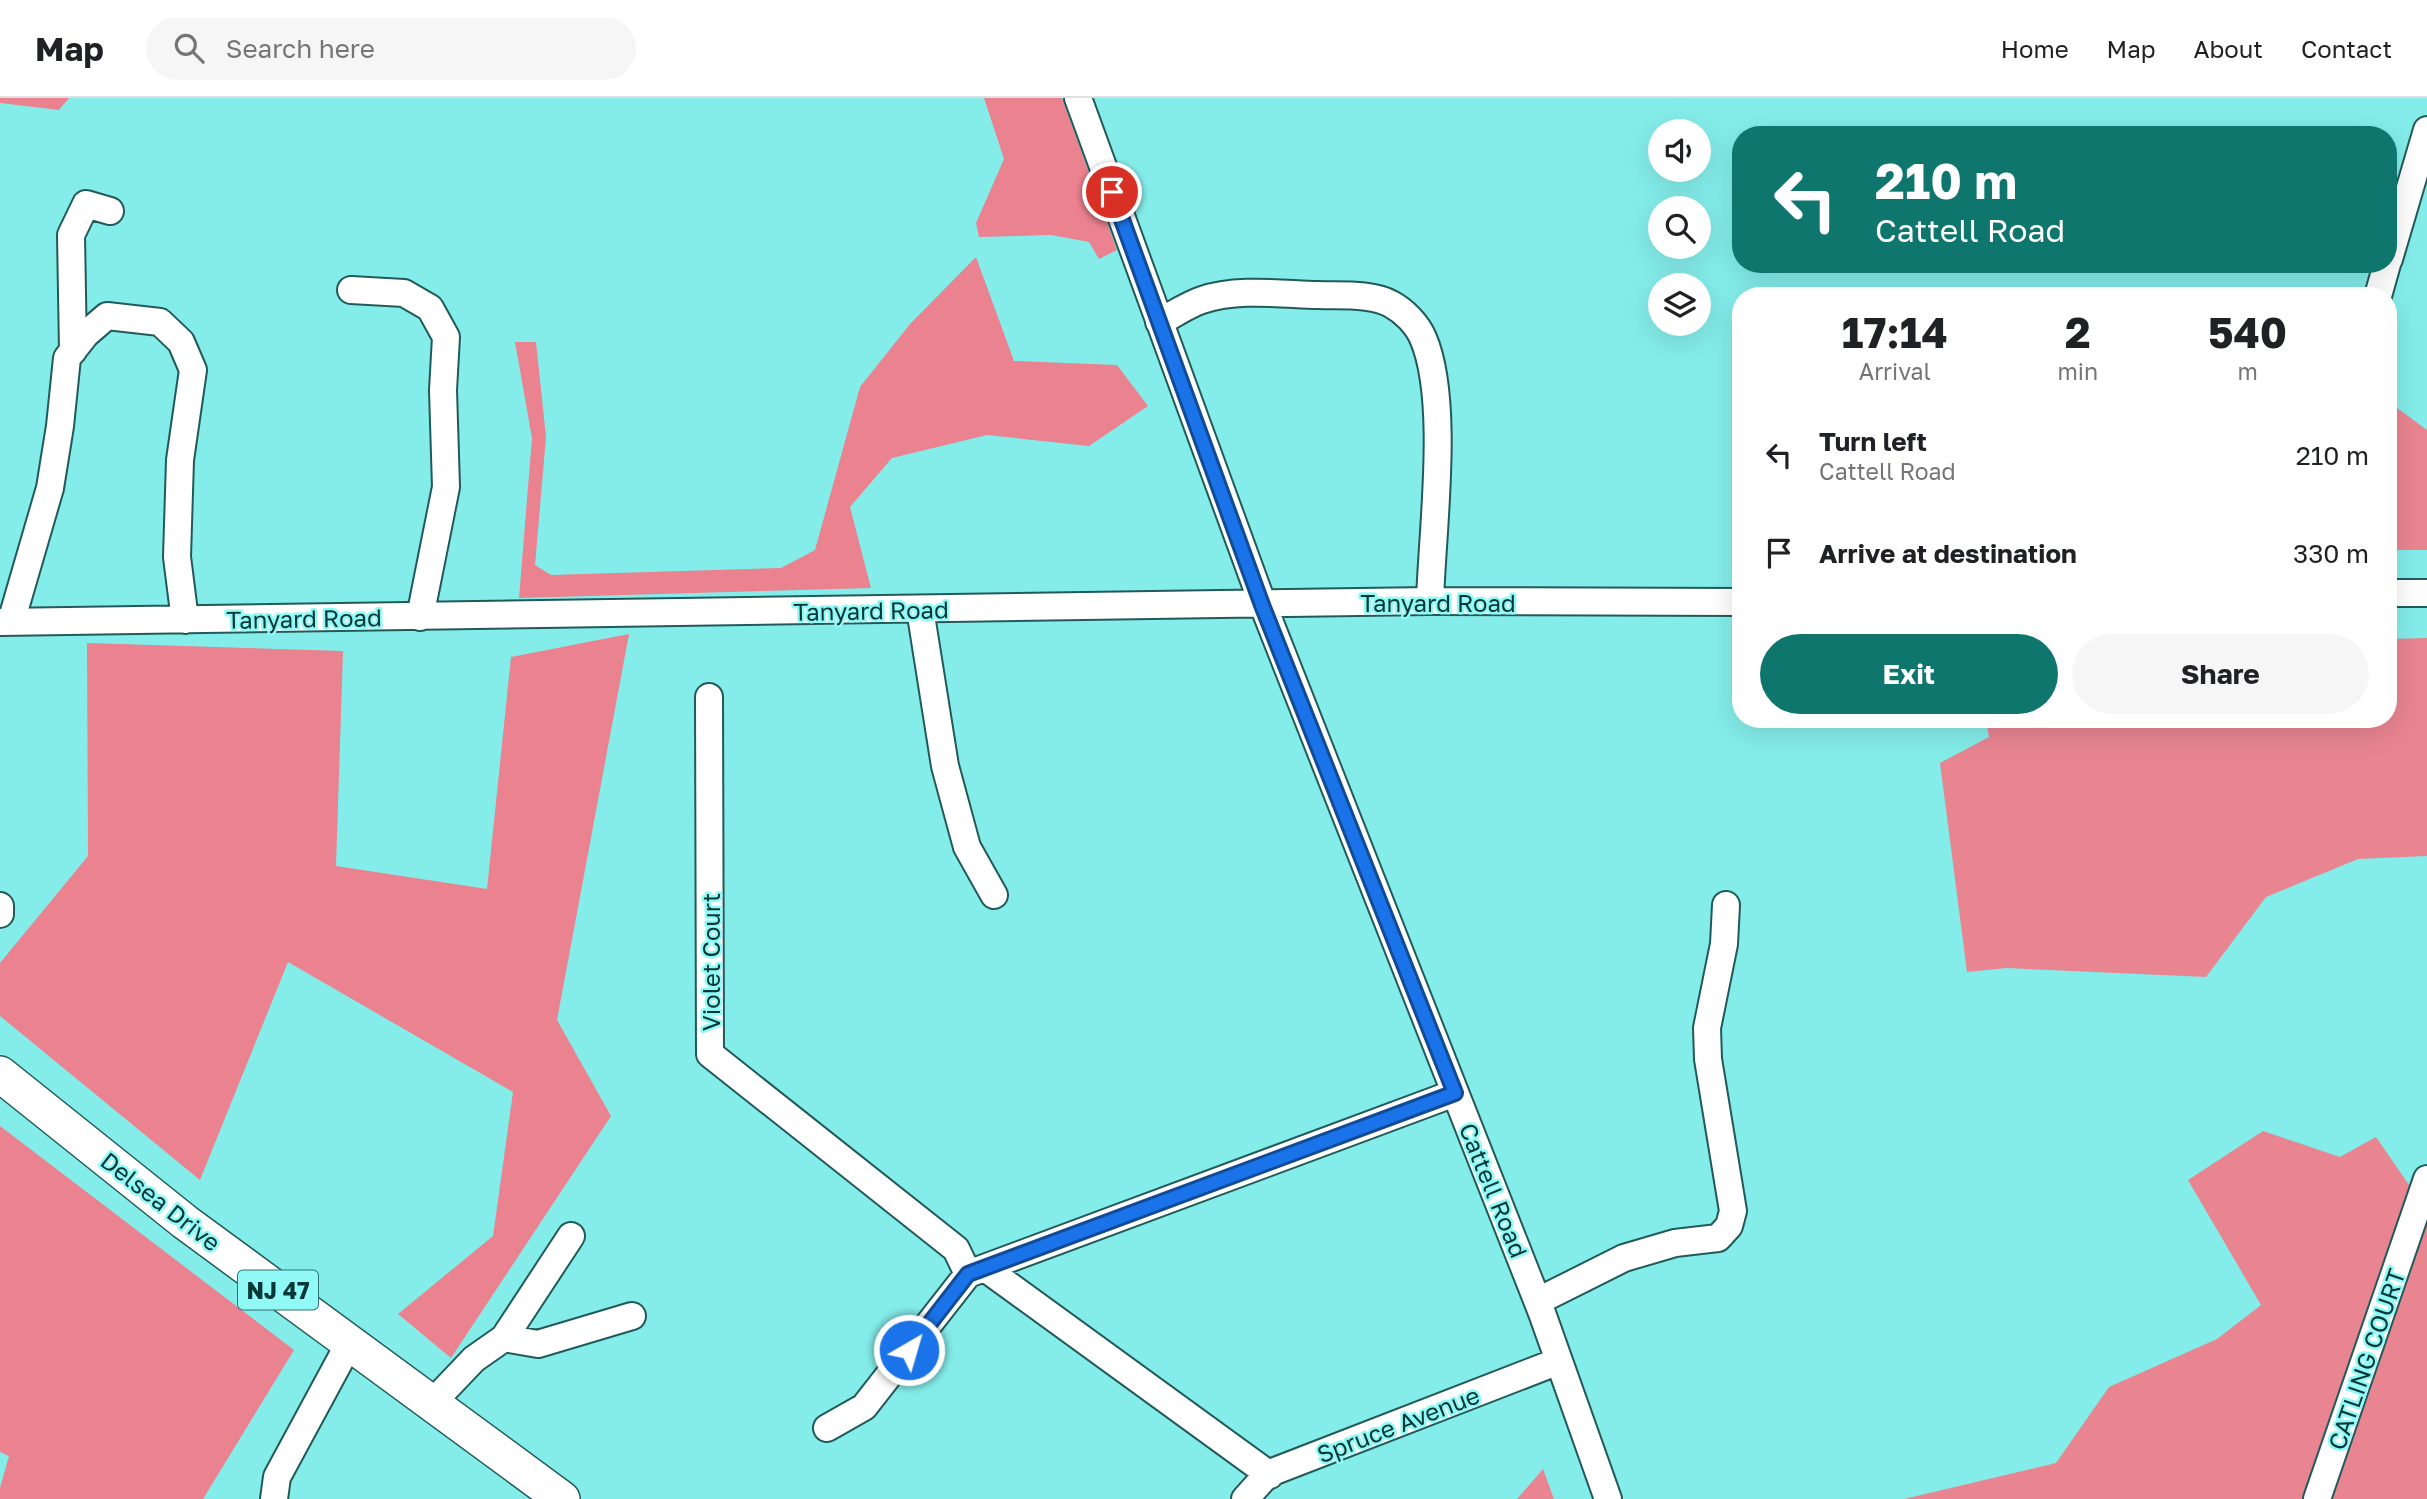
<!DOCTYPE html>
<html lang="en">
<head>
<meta charset="utf-8">
<style>
  :root { --surface:#fff; --page:#f6f6f6; --text:#202124; --muted:#757577; --line:#e0e0e0; --accent:#0f766e }
  body { margin:0; font-family:"Golos Text",sans-serif; background:var(--page); color:var(--text); height:100vh; display:flex; flex-direction:column; font-size:26px; white-space:nowrap }
  * { box-sizing:border-box; margin:0 }
  p { font-size:23px; color:var(--muted) }
  .icon { flex:none; width:38px; height:38px; fill:none; stroke:currentColor; stroke-width:2; stroke-linecap:round; stroke-linejoin:round }
  .map { position:relative; flex:1; overflow:hidden }
  .drawer { position:absolute; left:1732px; top:189px; width:665px; height:441px; display:flex; flex-direction:column; background:var(--surface); border-radius:28px; box-shadow:0 7px 28px #0002 }
  .drawer>* { flex:none }
  .guide { position:absolute; left:1732px; top:28px; width:665px; height:147px; border-radius:28px; box-shadow:0 7px 28px #0002; background:#0f766e; color:#fff; overflow:hidden }
  .buttons { position:absolute; left:1648px; top:21px; display:grid; gap:14px }
  .buttons a { display:grid; place-items:center; width:63px; height:63px; border-radius:50%; background:var(--surface); box-shadow:0 7px 28px #0002; font-size:35px }
  .pin { position:absolute; display:grid; place-items:center; width:60px; height:60px; color:#fff; margin:-30px; border:4px solid #fff; border-radius:50%; box-shadow:0 2px 7px #0007 }
  .me { position:absolute; width:77px; margin:-38px; rotate:38deg; stroke-linejoin:round; filter:drop-shadow(0 0 5px #0008) }
  .turn { display:flex; align-items:center; gap:24px; height:147px; padding:0 28px; font-size:32px }
  .turn .icon { width:91px; height:91px; stroke-width:2.5 }
  .turn b { display:block; font-size:49px; line-height:60px }
  .eta { display:flex; justify-content:space-evenly; align-items:center; height:119px; text-align:center }
  .eta b { font-size:42px; font-weight:700; line-height:49px }
  .button { display:flex; gap:14px; margin-top:auto; padding:14px 28px }
  .button a { flex:1; height:80px; border-radius:42px; background:var(--accent); color:#fff; font-size:28px; font-weight:700; line-height:80px; text-align:center }
  .button a+a { background:var(--page); color:var(--text) }
  ul { padding:0; list-style:none }
  li { display:flex; align-items:center; gap:21px; height:98px; padding:0 28px }
  li div { flex:1 }
  li b { display:block; font-size:26px }
  li em { font-style:normal }
  header { display:flex; align-items:center; gap:42px; box-sizing:border-box; height:98px; padding:0 35px; background:var(--surface); border-bottom:2px solid var(--line) }
  header strong { font-size:33px }
  nav { display:flex; gap:38px; margin-inline-start:auto; font-size:24px }
  .search { width:490px; height:63px; background:var(--page); display:flex; align-items:center; gap:18px; box-sizing:border-box; padding:0 24px; border-radius:38px; color:var(--muted); font-size:26px }
  .map>svg:first-child { display:block }
  .green { fill:#e98591 }
  .forest { fill:#eb828f }
  .lines { fill:none; stroke-linecap:round; stroke-linejoin:round }
  .minor-casing { stroke:#225a59; stroke-width:30 }
  .major-casing { stroke:#225a59; stroke-width:38 }
  .minor { stroke:#fff; stroke-width:26 }
  .major { stroke:#fff; stroke-width:35 }
  .route-casing { stroke:#114b97; stroke-width:18 }
  .route { stroke:#1a73e8; stroke-width:12 }
  .labels { text-anchor:middle; dominant-baseline:central; stroke-width:5; stroke-linejoin:round; paint-order:stroke }
  .shield { fill:#91faf7; stroke:#307271; stroke-width:2 }
  .shield-label { font-size:23px; font-weight:bold; fill:#073737 }
  .street-label { font-size:24px; fill:#073737; stroke:#91faf7 }
</style>
</head>
<body>
<header>
<strong>Map</strong>
<div class="search"><svg class="icon" aria-label="search" viewBox="0 0 24 24"><circle cx="10" cy="10" r="6"/><path d="M15 15l6 6"/></svg>Search here</div>
<nav><a>Home</a><a>Map</a><a>About</a><a>Contact</a></nav>
</header>
<div class="map">
<svg width="2427" height="1401" viewBox="0 0 2427 1401">
  <rect width="100%" height="100%" fill="#84edea"/>
  <!-- green -->
  <path class="green" d="M2389,304L2427,332V452H2389Z
    M2427,540V758L2358,761L2266,799L2206,879L2007,870L1967,874L1940,665L1989,639L1986,621H2389V541Z
    M2263,1033L2340,1059L2376,1039L2427,1113V1401H1904L2056,1365L2109,1289L2217,1241L2261,1207L2188,1082Z
    M1543,1371L1554,1401H1517Z"/>
  <!-- forest -->
  <path class="forest" d="M0,0H69L59,12L0,5Z
    M984,0H1062L1117,152L1099,161L1089,144L1051,137L979,139L976,125L1004,61Z
    M976,159L1014,263L1117,267L1148,308L1089,348L987,337L892,360L850,409L871,490L519,500L532,340L515,244H536L546,339L535,467L551,477L781,470L815,452L860,289L910,226Z
    M629,536L557,922L611,1018L451,1260L398,1216L493,1138L513,994L288,864L200,1082L0,918V865L88,758L87,545L343,553L336,768L487,791L511,559Z
    M0,1028L294,1252L203,1401H0V1390L9,1358L0,1354Z"/>
  <g class="lines">
    <!-- minor casing -->
    <g class="minor-casing">
      <path id="minor" d="M1078,0L1263,507L1542,1215L1608,1401
        M2389,161L2427,32
        M351,192L404,195L430,210L446,239L443,292L446,389L420,519
        M2378,198L2387,166
        M1159,224C1173,217 1187,207 1202,202C1237,190 1281,196 1318,197C1339,198 1372,195 1391,206C1404,213 1417,226 1423,240C1450,302 1432,433 1430,503
        M73,253L71,137L86,106L110,113
        M2389,495H2427
        M920,511L945,668L967,749L994,797
        M0,524L1430,503L1741,504
        M11,524L50,390L60,328L67,260L86,236L107,218L160,224L181,244L193,272L180,362L177,459L185,522
        M709,599L710,956L956,1151L968,1176
        M0,808V816
        M985,1170L1270,1377
        M1538,1203L1624,1160L1675,1145L1718,1140L1729,1128L1733,1113L1708,961L1707,930L1724,846L1726,807
        M504,1240L571,1138
        M433,1304L474,1261L504,1240L538,1246L632,1218
        M827,1330L864,1309L968,1176L1455,995
        M274,1401L277,1379L350,1244
        M1245,1401L1263,1381L1275,1373L1559,1263
        M2317,1401L2427,1081"/>
    </g>
    <!-- major casing -->
    <g class="major-casing">
      <path id="major" d="M0,976L185,1124L562,1401"/>
    </g>
    <!-- minor -->
    <use href="#minor" class="minor"/>
    <!-- major -->
    <use href="#major" class="major"/>
  </g>
  <g class="lines">
    <!-- route casing -->
    <g class="route-casing">
      <path id="route" d="M909,1252L968,1176L1455,995L1262,507L1112,94"/>
    </g>
    <!-- route -->
    <use href="#route" class="route"/>
  </g>
  <g class="labels">
    <!-- shield labels -->
    <rect class="shield" x="238" y="1172.5" width="80" height="39" rx="5"/>
    <g class="shield-label">
      <text x="278" y="1192">NJ 47</text>
    </g>
    <!-- street labels -->
    <g class="street-label">
      <text x="1438" y="504">Tanyard Road</text>
      <text transform="translate(871 512) rotate(-1)">Tanyard Road</text>
      <text transform="translate(304 520) rotate(-1)">Tanyard Road</text>
      <text transform="translate(710 864) rotate(-90)">Violet Court</text>
      <text transform="translate(1494 1092) rotate(68)">Cattell Road</text>
      <text transform="translate(161 1103) rotate(38)">Delsea Drive</text>
      <text transform="translate(2366 1261) rotate(-71)">CATLING COURT</text>
      <text transform="translate(1398 1326) rotate(-21)">Spruce Avenue</text>
    </g>
  </g>
</svg>
<div class="buttons">
<a><svg class="icon" aria-label="sound" viewBox="0 0 24 24"><path d="M4 9h4l5-4v14l-5-4H4zM17 9q2 3 0 6"/></svg></a>
<a><svg class="icon" aria-label="search" viewBox="0 0 24 24"><circle cx="10" cy="10" r="6"/><path d="M15 15l6 6"/></svg></a>
<a><svg class="icon" aria-label="layers" viewBox="0 0 24 24"><path d="M12 4l9 5-9 5-9-5zM3 14l9 5 9-5"/></svg></a>
</div>
<div class="pin" style="left:1112px;top:94px;background:#d93025"><svg class="icon" aria-label="arrive" viewBox="0 0 24 24"><path d="M6 21V4h12l-3 4 3 4H6"/></svg></div>
<svg class="me" style="left:909px;top:1252px" viewBox="-20 -20 40 40"><circle r="17" fill="#1a73e8" stroke="#fff" stroke-width="3"/><path d="M0-11L8 9 0 5-8 9z" fill="#fff"/></svg>
<div class="guide">
<div class="turn"><svg class="icon" aria-label="left" viewBox="0 0 24 24"><path d="M17 20v-9H6M10 6l-5 5 5 5"/></svg><div><b>210 m</b>Cattell Road</div></div>
</div>
<section class="drawer">
<div class="eta">
<div><b>17:14</b><p>Arrival</p></div>
<div><b>2</b><p>min</p></div>
<div><b>540</b><p>m</p></div>
</div>
<ul>
<li><svg class="icon" aria-label="left" viewBox="0 0 24 24"><path d="M17 20v-9H6M10 6l-5 5 5 5"/></svg><div><b>Turn left</b><p>Cattell Road</p></div><em>210 m</em></li>
<li><svg class="icon" aria-label="arrive" viewBox="0 0 24 24"><path d="M6 21V4h12l-3 4 3 4H6"/></svg><div><b>Arrive at destination</b></div><em>330 m</em></li>
</ul>
<div class="button"><a>Exit</a><a>Share</a></div>
</section>
</div>
</body>
</html>
